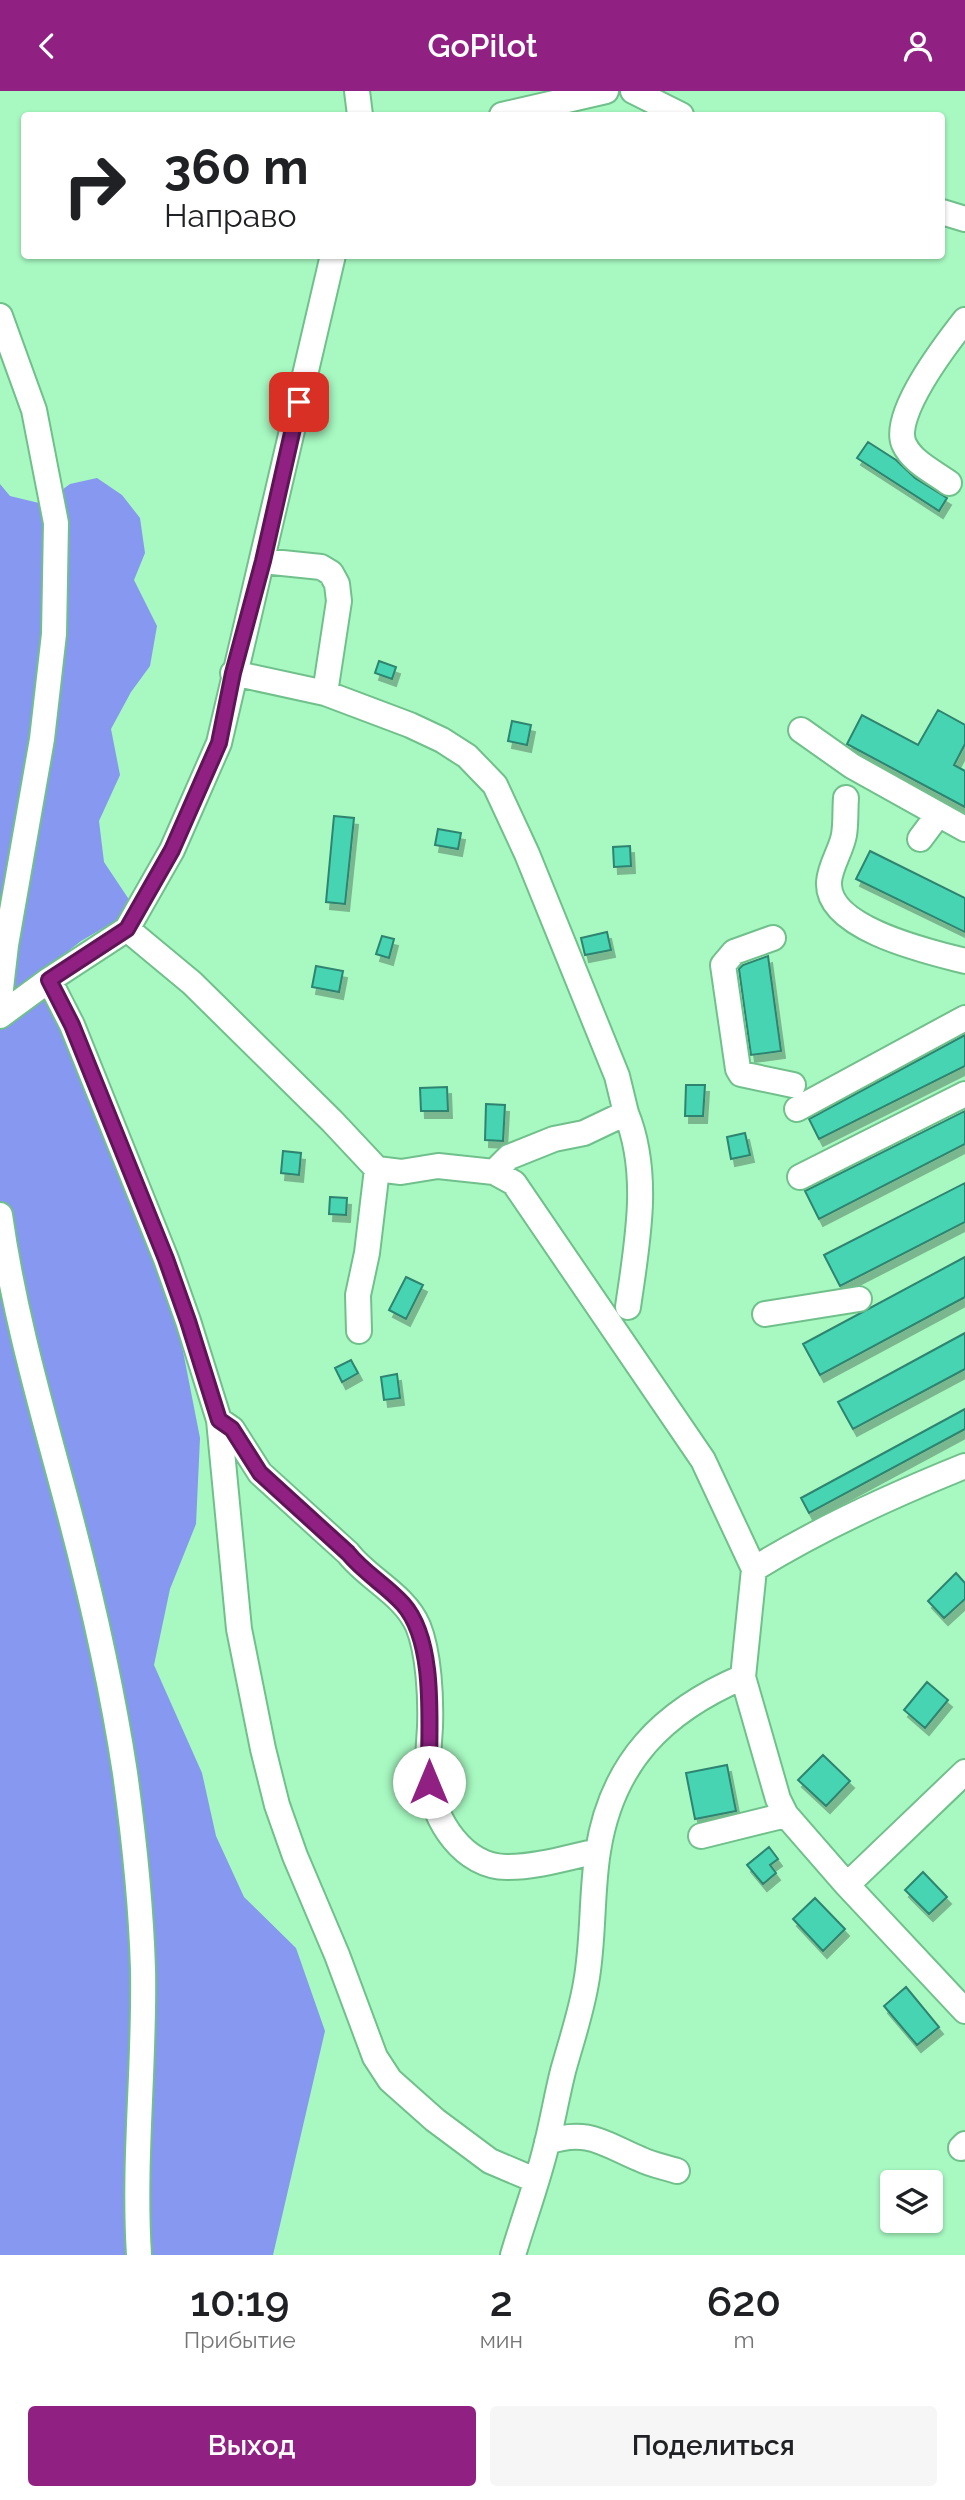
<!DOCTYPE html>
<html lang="ru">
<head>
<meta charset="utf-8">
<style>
  :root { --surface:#fff; --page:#f6f6f6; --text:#202124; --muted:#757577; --accent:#902183 }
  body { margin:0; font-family:Raleway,sans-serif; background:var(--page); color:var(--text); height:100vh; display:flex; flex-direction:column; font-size:26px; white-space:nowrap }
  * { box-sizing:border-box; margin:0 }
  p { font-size:23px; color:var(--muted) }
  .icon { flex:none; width:38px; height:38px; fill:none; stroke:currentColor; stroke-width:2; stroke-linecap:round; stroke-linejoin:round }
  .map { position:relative; height:2164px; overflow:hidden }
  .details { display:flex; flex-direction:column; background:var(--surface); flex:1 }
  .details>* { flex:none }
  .banner { position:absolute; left:21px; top:21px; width:924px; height:147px; border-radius:7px; box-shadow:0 2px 5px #0004; background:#fff; color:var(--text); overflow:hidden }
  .tools { position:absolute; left:880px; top:2079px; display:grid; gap:14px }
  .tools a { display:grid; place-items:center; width:63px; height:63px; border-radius:7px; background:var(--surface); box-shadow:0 2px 5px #0004; font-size:35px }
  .pin { position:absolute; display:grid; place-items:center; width:60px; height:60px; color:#fff; margin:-30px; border-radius:14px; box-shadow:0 4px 10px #0006 }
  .me { position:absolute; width:77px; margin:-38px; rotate:0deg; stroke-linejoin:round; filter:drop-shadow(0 0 5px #0008) }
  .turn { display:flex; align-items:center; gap:24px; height:147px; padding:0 28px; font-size:32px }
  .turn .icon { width:91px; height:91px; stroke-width:2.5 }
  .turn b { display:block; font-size:49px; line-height:60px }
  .eta { display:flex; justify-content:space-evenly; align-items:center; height:119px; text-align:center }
  .eta b { font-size:42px; font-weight:600; line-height:49px }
  .primary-button { display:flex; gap:14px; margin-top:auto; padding:14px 28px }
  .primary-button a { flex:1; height:80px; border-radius:7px; background:var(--accent); color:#fff; font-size:28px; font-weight:600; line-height:80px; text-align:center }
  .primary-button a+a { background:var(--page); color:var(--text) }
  header { display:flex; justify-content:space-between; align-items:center; height:91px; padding:0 28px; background:var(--accent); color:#fff; font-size:32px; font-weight:600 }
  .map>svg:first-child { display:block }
  .forest { fill:#8698ef }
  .building { fill:#46d4b2; stroke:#2e846f; stroke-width:2; filter:url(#shadow) }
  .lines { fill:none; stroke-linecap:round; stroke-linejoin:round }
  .minor-casing { stroke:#71c08c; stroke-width:28 }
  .minor { stroke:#fff; stroke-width:24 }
  .route-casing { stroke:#5e1555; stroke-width:18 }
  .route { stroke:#902183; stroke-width:12 }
</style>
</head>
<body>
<header><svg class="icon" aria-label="back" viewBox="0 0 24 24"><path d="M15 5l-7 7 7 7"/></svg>GoPilot<svg class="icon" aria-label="person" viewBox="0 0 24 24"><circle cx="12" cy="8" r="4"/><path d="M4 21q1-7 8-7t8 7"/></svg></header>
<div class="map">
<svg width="965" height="2164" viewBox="0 0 965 2164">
  <defs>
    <filter id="shadow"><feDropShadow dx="4" dy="7" stdDeviation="0" flood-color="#0004"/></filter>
  </defs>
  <rect width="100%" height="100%" fill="#a7f8c1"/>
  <!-- forest -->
  <path class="forest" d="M97,387L122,404L140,427L145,462L134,489L157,535L150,575L131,601L111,638L120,684L99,730L104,771L132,813L117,829L81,850L0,914V393L10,405L43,413L70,393Z
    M49,891L172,1204L200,1347L196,1433L170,1498L154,1574L202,1682L216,1745L244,1806L296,1857L325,1940L273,2164H0V932Z"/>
  <!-- building -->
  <path class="building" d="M868,351L896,369L915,387L947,407L939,420L857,367Z
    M379,570L396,576L392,588L375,582Z
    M938,619L965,634V653L954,674L965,680V716L847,653L862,624L918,654Z
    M512,630L531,634L527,654L508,650Z
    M334,725L354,727L345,813L326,811Z
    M438,738L461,742L458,758L435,754Z
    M630,755L631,775L614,776L613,756Z
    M870,760L965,807V841L856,788Z
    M607,841L611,859L585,864L581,847Z
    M382,845L394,848L389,867L376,863Z
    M768,865L781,960L751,964L739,878L743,874Z
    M316,875L343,880L339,901L312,896Z
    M965,944V975L819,1048L809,1028Z
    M686,994H705L703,1025H685Z
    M447,996L448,1020H421L420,997Z
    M486,1013L505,1014L503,1050L485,1049Z
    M965,1020V1053L819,1128L805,1100Z
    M745,1042L750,1064L731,1068L727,1046Z
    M283,1060L301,1062L299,1084L281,1082Z
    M965,1092V1131L840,1195L824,1164Z
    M330,1106L347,1107L346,1124L329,1123Z
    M965,1166V1206L820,1284L803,1253Z
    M406,1186L423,1194L406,1228L389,1219Z
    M965,1242V1278L853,1338L838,1311Z
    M351,1269L358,1282L342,1291L335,1277Z
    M397,1283L400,1307L384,1309L381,1286Z
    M965,1318V1338L809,1422L801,1407Z
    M956,1482L965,1492V1508L944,1527L928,1510Z
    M927,1591L948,1609L925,1637L904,1619Z
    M823,1664L850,1690L826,1715L798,1689Z
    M727,1674L736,1720L695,1728L686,1682Z
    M769,1756L778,1768L770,1774L776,1782L763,1793L747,1774Z
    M923,1781L947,1806L929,1823L905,1799Z
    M815,1807L845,1838L823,1860L793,1828Z
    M906,1896L939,1936L917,1954L884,1915Z"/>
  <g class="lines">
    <!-- minor casing -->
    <g class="minor-casing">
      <path id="minor" d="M357,0L360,24
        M633,0L681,24
        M502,24L606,0
        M942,121L965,128
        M0,225L34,319L56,432L54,543L42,648L6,854L0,906
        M949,392C934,381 912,371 904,353C891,324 947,252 965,229
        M263,470L321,476L331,482L337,493L339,510L325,602
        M233,582L325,602L410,634L442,649L467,665L495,694L527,763L617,985L626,1022L584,1042L554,1048L509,1066L494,1081
        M801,639L852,675L965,738
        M846,707C845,719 846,732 844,744C841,760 830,775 829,791C826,838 930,861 965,870
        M920,748L938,724
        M127,838L172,759L219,652L333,164
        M773,847L734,861L723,874L738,978L741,983L793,994
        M49,889L72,934L166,1168L188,1230L219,1329L239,1538L263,1658L277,1714L295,1765L337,1864L375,1966L390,1989L435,2029L490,2070L535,2089
        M0,925L49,889L127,838L192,892L332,1030L377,1078L401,1081L438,1075L494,1081L514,1092L703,1369L754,1478L743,1586L778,1708L786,1724L847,1794
        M797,1018L965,927
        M626,1022C651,1083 637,1153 628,1216
        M800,1086L965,1003
        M0,1124C15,1230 44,1325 71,1428C93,1512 112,1597 125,1682C134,1747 141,1813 143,1878C145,1973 133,2068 139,2164
        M765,1223L859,1208
        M359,1240L358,1204L367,1162L377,1078
        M219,1329L232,1338L260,1382L348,1462C368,1488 404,1503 418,1535C429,1562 431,1607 430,1636C429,1653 427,1671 429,1689C433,1729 464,1777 508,1776C538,1776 569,1766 598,1760
        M754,1478C820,1437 893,1404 965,1375
        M965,1681L847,1794L965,1920
        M701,1745L786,1724
        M547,2051C588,2037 604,2053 640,2068C652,2074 665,2076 677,2080
        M961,2057L965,2053
        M513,2164C524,2127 538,2090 547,2052C553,2028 557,2004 563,1980C571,1951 581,1922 586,1892C594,1849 591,1803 598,1760C612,1671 663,1620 743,1586"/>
    </g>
    <!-- minor -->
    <use href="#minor" class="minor"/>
  </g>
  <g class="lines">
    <!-- route casing -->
    <g class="route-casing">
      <path id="route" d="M299,311L263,470L233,582L219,652L172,759L127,838L49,889L72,934L166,1168L188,1230L219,1329L232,1338L260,1382L348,1462C364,1482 386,1494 403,1513C438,1552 428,1641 429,1691"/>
    </g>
    <!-- route -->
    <use href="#route" class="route"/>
  </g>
</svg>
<div class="tools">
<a><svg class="icon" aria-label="layers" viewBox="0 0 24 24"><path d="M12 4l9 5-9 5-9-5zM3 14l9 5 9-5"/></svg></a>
</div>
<div class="pin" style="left:299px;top:311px;background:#d93025"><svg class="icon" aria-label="arrive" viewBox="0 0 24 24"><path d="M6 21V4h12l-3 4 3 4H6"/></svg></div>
<svg class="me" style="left:429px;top:1691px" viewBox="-20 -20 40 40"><circle r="19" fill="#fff"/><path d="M0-13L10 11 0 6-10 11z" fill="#902183"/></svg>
<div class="banner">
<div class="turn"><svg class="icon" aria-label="right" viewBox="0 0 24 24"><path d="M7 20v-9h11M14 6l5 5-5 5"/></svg><div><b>360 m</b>Направо</div></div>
</div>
</div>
<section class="details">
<div class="eta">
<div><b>10:19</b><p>Прибытие</p></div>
<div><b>2</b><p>мин</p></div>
<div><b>620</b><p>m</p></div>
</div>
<div class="primary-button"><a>Выход</a><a>Поделиться</a></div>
</section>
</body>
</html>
